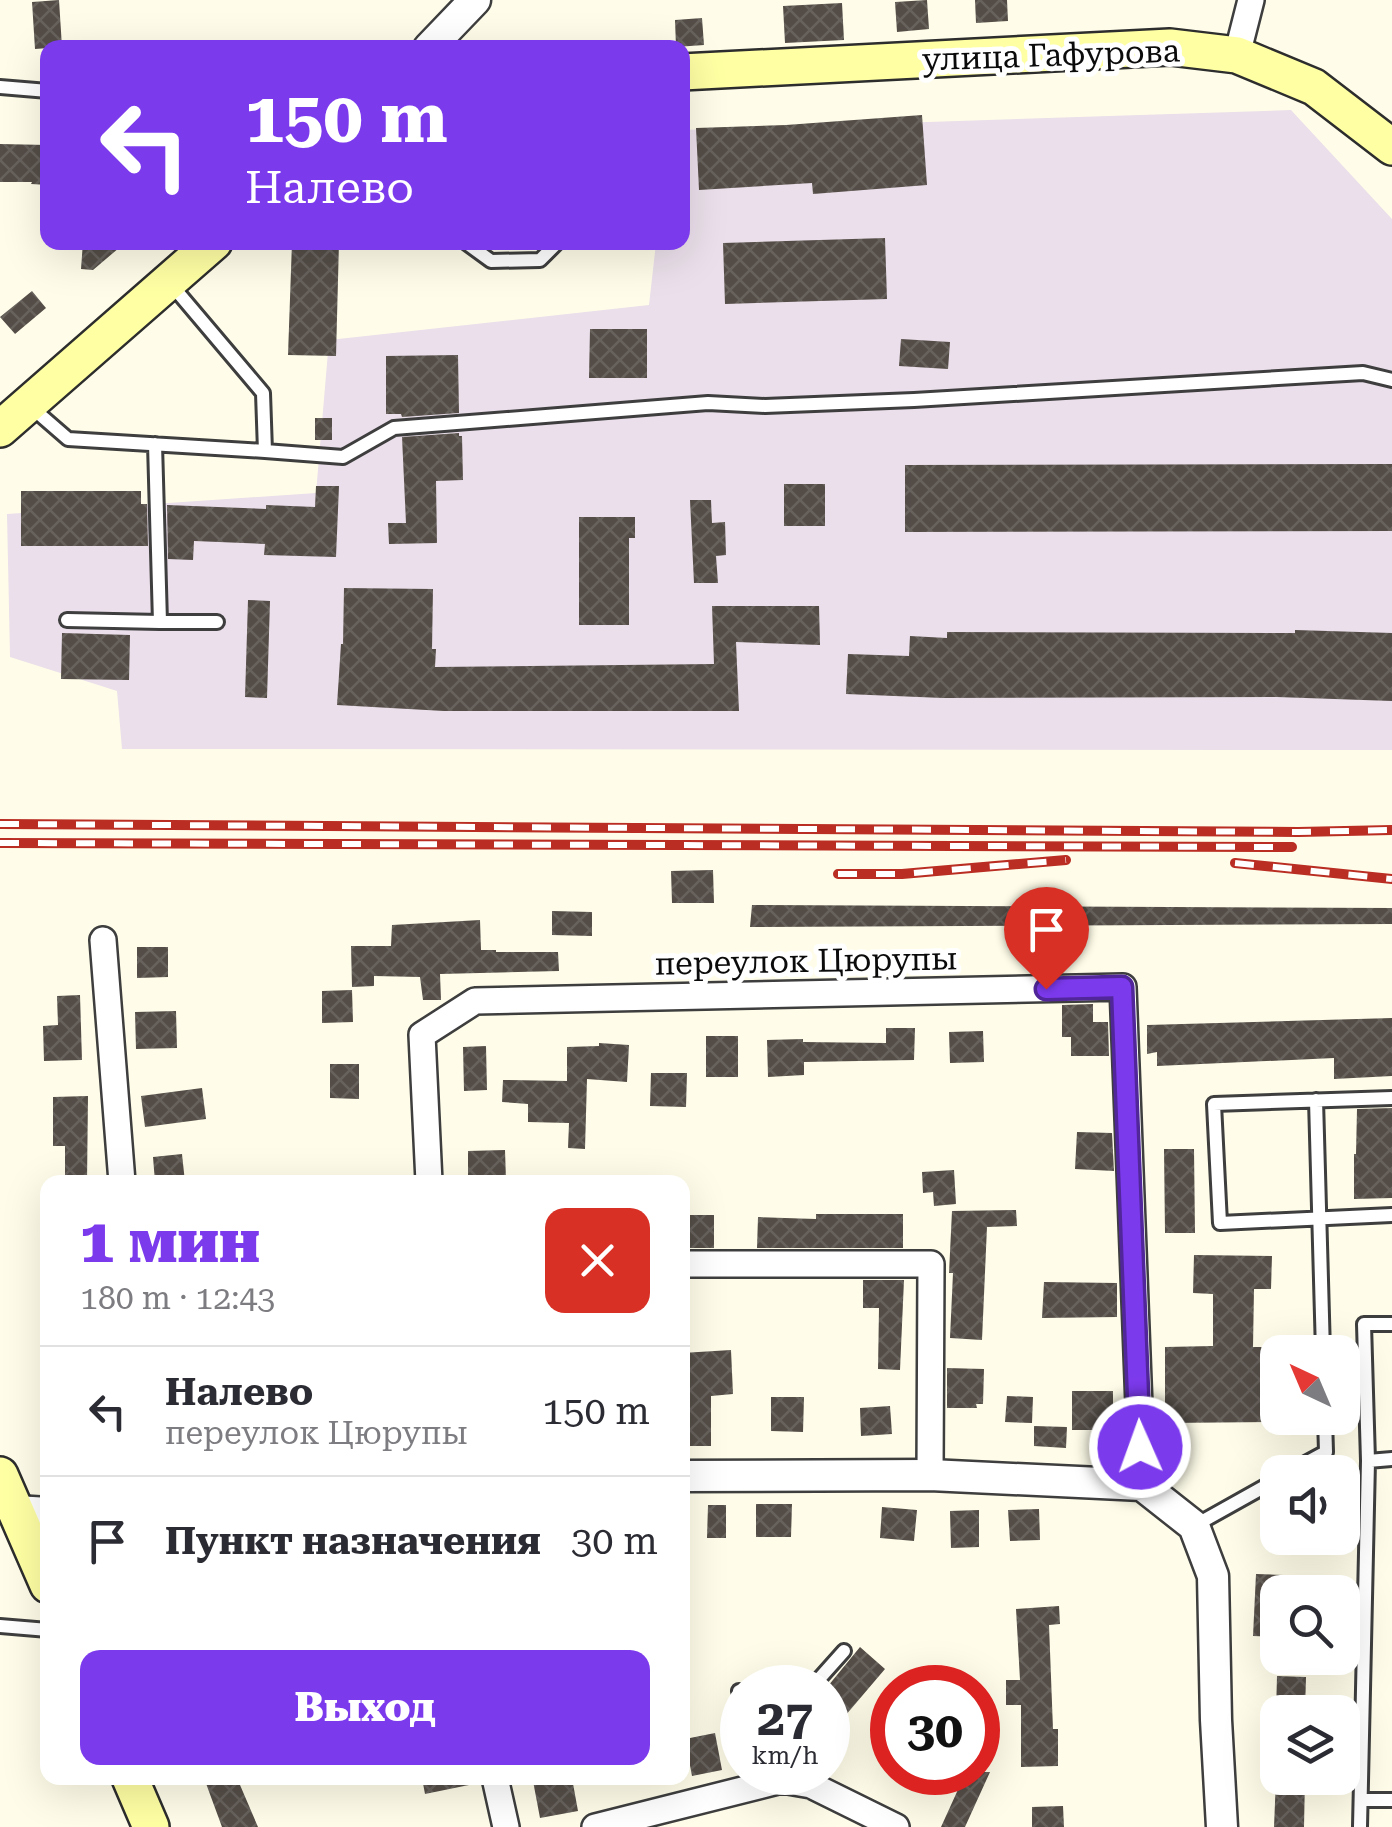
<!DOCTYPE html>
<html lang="ru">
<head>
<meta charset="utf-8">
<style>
  :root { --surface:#fff; --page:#f7f7f7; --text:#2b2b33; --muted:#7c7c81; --line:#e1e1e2; --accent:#7c3aed }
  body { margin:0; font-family:"Roboto Serif",serif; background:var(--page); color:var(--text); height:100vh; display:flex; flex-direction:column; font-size:38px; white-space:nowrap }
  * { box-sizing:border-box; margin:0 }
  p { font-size:32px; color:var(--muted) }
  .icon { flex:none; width:55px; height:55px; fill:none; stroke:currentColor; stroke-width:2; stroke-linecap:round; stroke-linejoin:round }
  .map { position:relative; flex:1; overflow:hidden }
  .sheet { position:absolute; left:40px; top:1175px; width:650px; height:610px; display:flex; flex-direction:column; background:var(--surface); border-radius:20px; box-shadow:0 10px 40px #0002 }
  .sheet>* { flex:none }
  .hud { position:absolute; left:40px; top:40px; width:650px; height:210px; border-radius:20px; box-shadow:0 10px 40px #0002; background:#7c3aed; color:#fff; overflow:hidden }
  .needle { width:65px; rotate:316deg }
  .fabs { position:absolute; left:1260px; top:1335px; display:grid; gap:20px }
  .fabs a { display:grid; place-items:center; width:100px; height:100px; border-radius:20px; background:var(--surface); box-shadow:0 10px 40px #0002; font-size:50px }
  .speed { position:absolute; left:720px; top:1665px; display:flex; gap:20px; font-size:50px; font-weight:700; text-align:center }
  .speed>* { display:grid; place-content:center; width:130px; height:130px; border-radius:50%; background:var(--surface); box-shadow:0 10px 40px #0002; line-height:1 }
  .speed small { font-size:25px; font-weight:400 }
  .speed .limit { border:15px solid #d22; background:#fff; color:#111 }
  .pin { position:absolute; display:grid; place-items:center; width:85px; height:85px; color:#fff; margin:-102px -42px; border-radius:50% 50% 50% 0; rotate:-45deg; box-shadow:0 0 10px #0007 }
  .pin .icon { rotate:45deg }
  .me { position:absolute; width:110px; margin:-55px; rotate:358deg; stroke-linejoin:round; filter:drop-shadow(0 0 8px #0008) }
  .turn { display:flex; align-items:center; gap:35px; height:210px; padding:0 40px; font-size:45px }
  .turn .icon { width:130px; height:130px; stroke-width:2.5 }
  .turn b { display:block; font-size:70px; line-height:85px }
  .round { display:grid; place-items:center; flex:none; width:105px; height:105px; border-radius:20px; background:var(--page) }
  .summary { display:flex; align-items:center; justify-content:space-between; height:170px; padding:0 40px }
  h1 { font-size:60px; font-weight:800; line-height:75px; color:var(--accent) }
  .primary-button { display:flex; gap:20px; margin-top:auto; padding:20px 40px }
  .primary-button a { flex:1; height:115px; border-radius:20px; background:var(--accent); color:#fff; font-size:40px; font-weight:800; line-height:115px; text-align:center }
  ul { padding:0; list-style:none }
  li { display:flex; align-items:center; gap:30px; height:130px; padding:0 40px; border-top:2px solid var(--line) }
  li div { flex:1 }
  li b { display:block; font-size:38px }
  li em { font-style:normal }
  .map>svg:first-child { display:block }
  .industrial { fill:#eadfea }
  .building { fill:url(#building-cross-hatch) }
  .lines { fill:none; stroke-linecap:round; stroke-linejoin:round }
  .service-casing { stroke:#3e3e3e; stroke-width:18 }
  .minor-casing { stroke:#3e3e3e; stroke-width:30 }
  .tertiary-casing { stroke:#3e3e3e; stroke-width:35 }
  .secondary-casing { stroke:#2d2d2d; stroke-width:40 }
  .service { stroke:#fff; stroke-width:12 }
  .minor { stroke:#fff; stroke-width:25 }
  .tertiary { stroke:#fff; stroke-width:30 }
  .secondary { stroke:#ffffa4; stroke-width:35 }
  .rail-casing { stroke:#ba2d23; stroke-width:10 }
  .rail { stroke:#fff; stroke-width:6; stroke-dasharray:19; stroke-linecap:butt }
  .route-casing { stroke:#51269a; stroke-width:25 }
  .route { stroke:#7c3aed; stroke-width:18 }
  .labels { text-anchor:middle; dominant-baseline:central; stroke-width:10; stroke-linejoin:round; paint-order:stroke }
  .street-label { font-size:32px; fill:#0b0b0b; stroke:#fff }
</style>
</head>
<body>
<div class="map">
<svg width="1392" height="1827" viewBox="0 0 1392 1827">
  <defs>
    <pattern id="building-cross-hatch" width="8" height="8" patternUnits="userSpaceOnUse" patternTransform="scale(2.5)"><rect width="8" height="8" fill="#544d47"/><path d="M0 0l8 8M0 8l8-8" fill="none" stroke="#68625d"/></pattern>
  </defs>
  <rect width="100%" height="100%" fill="#fffde9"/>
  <!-- industrial -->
  <path class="industrial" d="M1291,110L1392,219V750L122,749L117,691L10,657L7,514L316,493L329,340L649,305L656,243L682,242L683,130Z"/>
  <!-- building -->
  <path class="building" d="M59,0L62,47L35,49L32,2Z
    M927,0L929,29L897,32L895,2Z
    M975,0H1007L1008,21L976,23Z
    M842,3L844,40L785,43L783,6Z
    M702,18L704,45L676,47L675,20Z
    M922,115L927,185L813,194L812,183L699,190L696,128L786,125Z
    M0,144L48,145V185L31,184L32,182H0Z
    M885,238L887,299L725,304L723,243Z
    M83,242H126L93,270L81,269Z
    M292,242H339L336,356L288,355Z
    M32,291L46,308L15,334L0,317Z
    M590,329H647V378H589Z
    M901,339L950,342L948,369L899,366Z
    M458,355L459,413L402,417L401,414H386V356Z
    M315,418H332V440H315Z
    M459,433V436H462L463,480L436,481L437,543L389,544L388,523H406L402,437Z
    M1392,464V531L905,532V465Z
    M784,484H825V526H784Z
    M316,486H339L336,557L264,555L265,544L194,541L193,560L168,559L167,505L266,509V505L315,507Z
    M21,491H141V504H147L148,546H21Z
    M690,500H711L712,523L725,522L726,555L716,556L718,583H694Z
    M579,517H635V538H629V625H579Z
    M344,588L433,589L432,649H436L435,667L714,664L712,606H819L820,645L736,642L739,711H444L337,705L341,644H343Z
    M248,600L270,601L267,698L245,697Z
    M1295,630L1392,633V701L1277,697L943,698L846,694L848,654L909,656L910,636L947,638V632L1295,633Z
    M62,633L130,635L129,680L61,679Z
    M713,870L714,903H672L671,871Z
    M752,905L1392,908V924L750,927Z
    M552,911L592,912V936L552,935Z
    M480,920L481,950H496V952H558L559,971L440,974L441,1000H423L420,977L374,976V986L352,987L351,946H391L392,925Z
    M137,947H168V977L137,978Z
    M352,990L353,1022L322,1023V991Z
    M80,995L82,1060L44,1061L43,1026L58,1025L57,996Z
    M1093,1004V1022H1108L1109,1056H1071V1037H1062V1005Z
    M176,1011L177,1048L136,1049L135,1012Z
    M1392,1018V1076L1334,1079V1058L1157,1066V1052L1147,1054V1025Z
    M886,1028H915L914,1060L804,1062V1075L768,1077L767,1040L803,1039V1042L886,1043Z
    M983,1031L984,1062L950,1063L949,1032Z
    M706,1036H738V1077H706Z
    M599,1043L629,1045L627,1082L587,1079L585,1149L568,1148L569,1123L528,1122V1104L502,1102L503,1080L567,1081V1047L599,1046Z
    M486,1046L487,1090L464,1091L463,1047Z
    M330,1064H359V1099L330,1098Z
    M651,1073H687L686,1107L650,1106Z
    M202,1088L206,1119L145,1127L141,1096Z
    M88,1096L87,1182H65V1146H53V1097Z
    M1392,1108V1198L1354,1199V1154H1356L1357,1109Z
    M1077,1132L1112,1133L1114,1171L1075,1169Z
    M1164,1149H1194L1195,1233H1165Z
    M505,1150L506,1180H468V1151Z
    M182,1154L185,1182H155L153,1157Z
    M954,1170L956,1204L934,1206L933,1192L923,1193L922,1172Z
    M1016,1210L1017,1226L987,1227L982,1340L950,1338L953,1273H949L952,1211Z
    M816,1214H903V1248H757L758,1217L816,1219Z
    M690,1215H714V1248H690Z
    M1194,1255L1272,1256L1271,1289H1254L1253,1347H1278V1422L1165,1423V1347L1213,1346V1294L1193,1293Z
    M863,1280H904L900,1370L878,1369L879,1308H863Z
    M1044,1282L1117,1283V1317L1042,1318Z
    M731,1350L733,1394L711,1396V1446H686L682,1353Z
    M947,1368L984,1369L983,1404H976L977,1408H947Z
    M1072,1391H1113V1430H1072Z
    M1007,1396L1033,1397L1032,1423L1005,1422Z
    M771,1397H804L803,1432L771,1431Z
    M890,1406L892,1434L861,1436L860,1408Z
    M1034,1426L1067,1427L1066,1448L1034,1446Z
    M756,1504H792L791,1537H756Z
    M708,1505H726V1538H707Z
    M882,1507L917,1510L914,1541L880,1538Z
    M1039,1509L1040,1540L1010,1541L1008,1510Z
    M979,1510V1547L951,1548L950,1511Z
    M1256,1574L1310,1576L1309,1592H1278V1637L1253,1636Z
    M1059,1606L1060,1624L1049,1625L1053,1729H1058V1766L1021,1767V1705H1006V1680H1020L1016,1609Z
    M860,1647L885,1669L828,1736V1686Z
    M1277,1676L1306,1677L1305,1712H1276Z
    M715,1733L722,1770L692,1776L685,1739Z
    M966,1772H990L965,1827H941Z
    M204,1778H237L258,1827H222Z
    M422,1778H468L469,1785L425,1794Z
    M550,1778H572L578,1811L540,1818L533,1781Z
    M1276,1778H1305L1304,1827H1274Z
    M1063,1806L1064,1827H1032V1807Z"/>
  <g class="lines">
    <!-- service casing -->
    <g class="service-casing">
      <path id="service" d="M0,87L48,91
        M465,242L491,261L540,260L558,242
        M30,406L68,439L265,451L263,393L170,283
        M155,444L160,622H217
        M265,451L343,457L394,428L708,403L765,406L914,400L1363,373L1392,380
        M67,620L160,622
        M1392,1098L1214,1104L1220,1223L1392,1215
        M1316,1100L1323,1352
        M1368,1461L1364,1324H1392
        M1289,1472L1326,1452L1325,1418
        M1194,1526L1278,1479
        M0,1626L48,1630
        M811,1688L844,1651
        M739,1691L742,1699
        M1361,1800H1392
        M1360,1827L1368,1461L1392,1459"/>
    </g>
    <!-- minor casing -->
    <g class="minor-casing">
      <path id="minor" d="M1237,55L1251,0
        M103,940L122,1182
        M429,1182L422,1035L475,1001L1123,987L1142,1485
        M682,1264H931L930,1475
        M495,1778L506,1827
        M595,1827L782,1780L811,1785L896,1827"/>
    </g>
    <!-- tertiary casing -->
    <g class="tertiary-casing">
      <path id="tertiary" d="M429,48L475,0
        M682,1476L930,1475L1142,1485L1194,1526L1213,1576L1216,1720L1222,1827
        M16,1511L48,1513"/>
    </g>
    <!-- secondary casing -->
    <g class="secondary-casing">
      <path id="secondary" d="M682,72L1170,47L1237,55L1314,87L1392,147
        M0,429L214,242
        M0,1475L48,1585
        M130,1778L151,1827"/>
    </g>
    <!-- service -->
    <use href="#service" class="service"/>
    <!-- minor -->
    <use href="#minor" class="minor"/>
    <!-- tertiary -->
    <use href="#tertiary" class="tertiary"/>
    <!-- secondary -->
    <use href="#secondary" class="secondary"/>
    <!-- rail casing -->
    <g class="rail-casing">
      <path id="rail" d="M0,824L1298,832L1392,830
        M0,843L1292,847
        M1235,863L1392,879
        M838,874H902L1066,860"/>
    </g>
    <!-- rail -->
    <use href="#rail" class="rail"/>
  </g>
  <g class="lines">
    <!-- route casing -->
    <g class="route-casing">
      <path id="route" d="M1046,989L1122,987L1140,1447"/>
    </g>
    <!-- route -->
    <use href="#route" class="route"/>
  </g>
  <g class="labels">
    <!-- street labels -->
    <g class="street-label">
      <text transform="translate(1051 55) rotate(-2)">улица Гафурова</text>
      <text transform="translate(806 961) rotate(-1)">переулок Цюрупы</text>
    </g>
  </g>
</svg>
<div class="fabs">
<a><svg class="needle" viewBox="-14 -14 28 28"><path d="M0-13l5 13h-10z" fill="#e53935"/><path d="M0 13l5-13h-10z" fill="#7c7c81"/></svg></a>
<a><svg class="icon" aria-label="sound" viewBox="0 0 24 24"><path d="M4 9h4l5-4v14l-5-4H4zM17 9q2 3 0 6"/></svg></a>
<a><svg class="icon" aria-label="search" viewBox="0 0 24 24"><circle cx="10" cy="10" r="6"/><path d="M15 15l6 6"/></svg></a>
<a><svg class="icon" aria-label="layers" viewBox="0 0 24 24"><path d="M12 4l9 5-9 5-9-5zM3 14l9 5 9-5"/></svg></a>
</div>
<div class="speed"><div>27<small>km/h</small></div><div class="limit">30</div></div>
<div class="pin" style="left:1046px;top:989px;background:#d93025"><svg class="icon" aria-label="arrive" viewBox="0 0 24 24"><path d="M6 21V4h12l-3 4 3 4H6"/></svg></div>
<svg class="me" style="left:1140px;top:1447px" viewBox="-20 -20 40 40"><circle r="17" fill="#7c3aed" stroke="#fff" stroke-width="3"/><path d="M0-11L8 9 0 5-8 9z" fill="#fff"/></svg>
<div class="hud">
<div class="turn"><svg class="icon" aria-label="left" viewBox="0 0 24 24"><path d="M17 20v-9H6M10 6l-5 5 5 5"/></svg><div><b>150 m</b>Налево</div></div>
</div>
<section class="sheet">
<div class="summary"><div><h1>1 мин</h1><p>180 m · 12:43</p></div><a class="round" style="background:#d93025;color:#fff"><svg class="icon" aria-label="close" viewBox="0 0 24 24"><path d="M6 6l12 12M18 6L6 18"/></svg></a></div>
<ul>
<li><svg class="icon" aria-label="left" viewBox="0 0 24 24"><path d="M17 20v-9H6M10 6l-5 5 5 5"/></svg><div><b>Налево</b><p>переулок Цюрупы</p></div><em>150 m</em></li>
<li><svg class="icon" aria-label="arrive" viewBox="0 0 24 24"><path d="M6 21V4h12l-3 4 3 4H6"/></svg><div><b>Пункт назначения</b></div><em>30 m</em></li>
</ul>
<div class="primary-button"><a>Выход</a></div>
</section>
</div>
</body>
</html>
